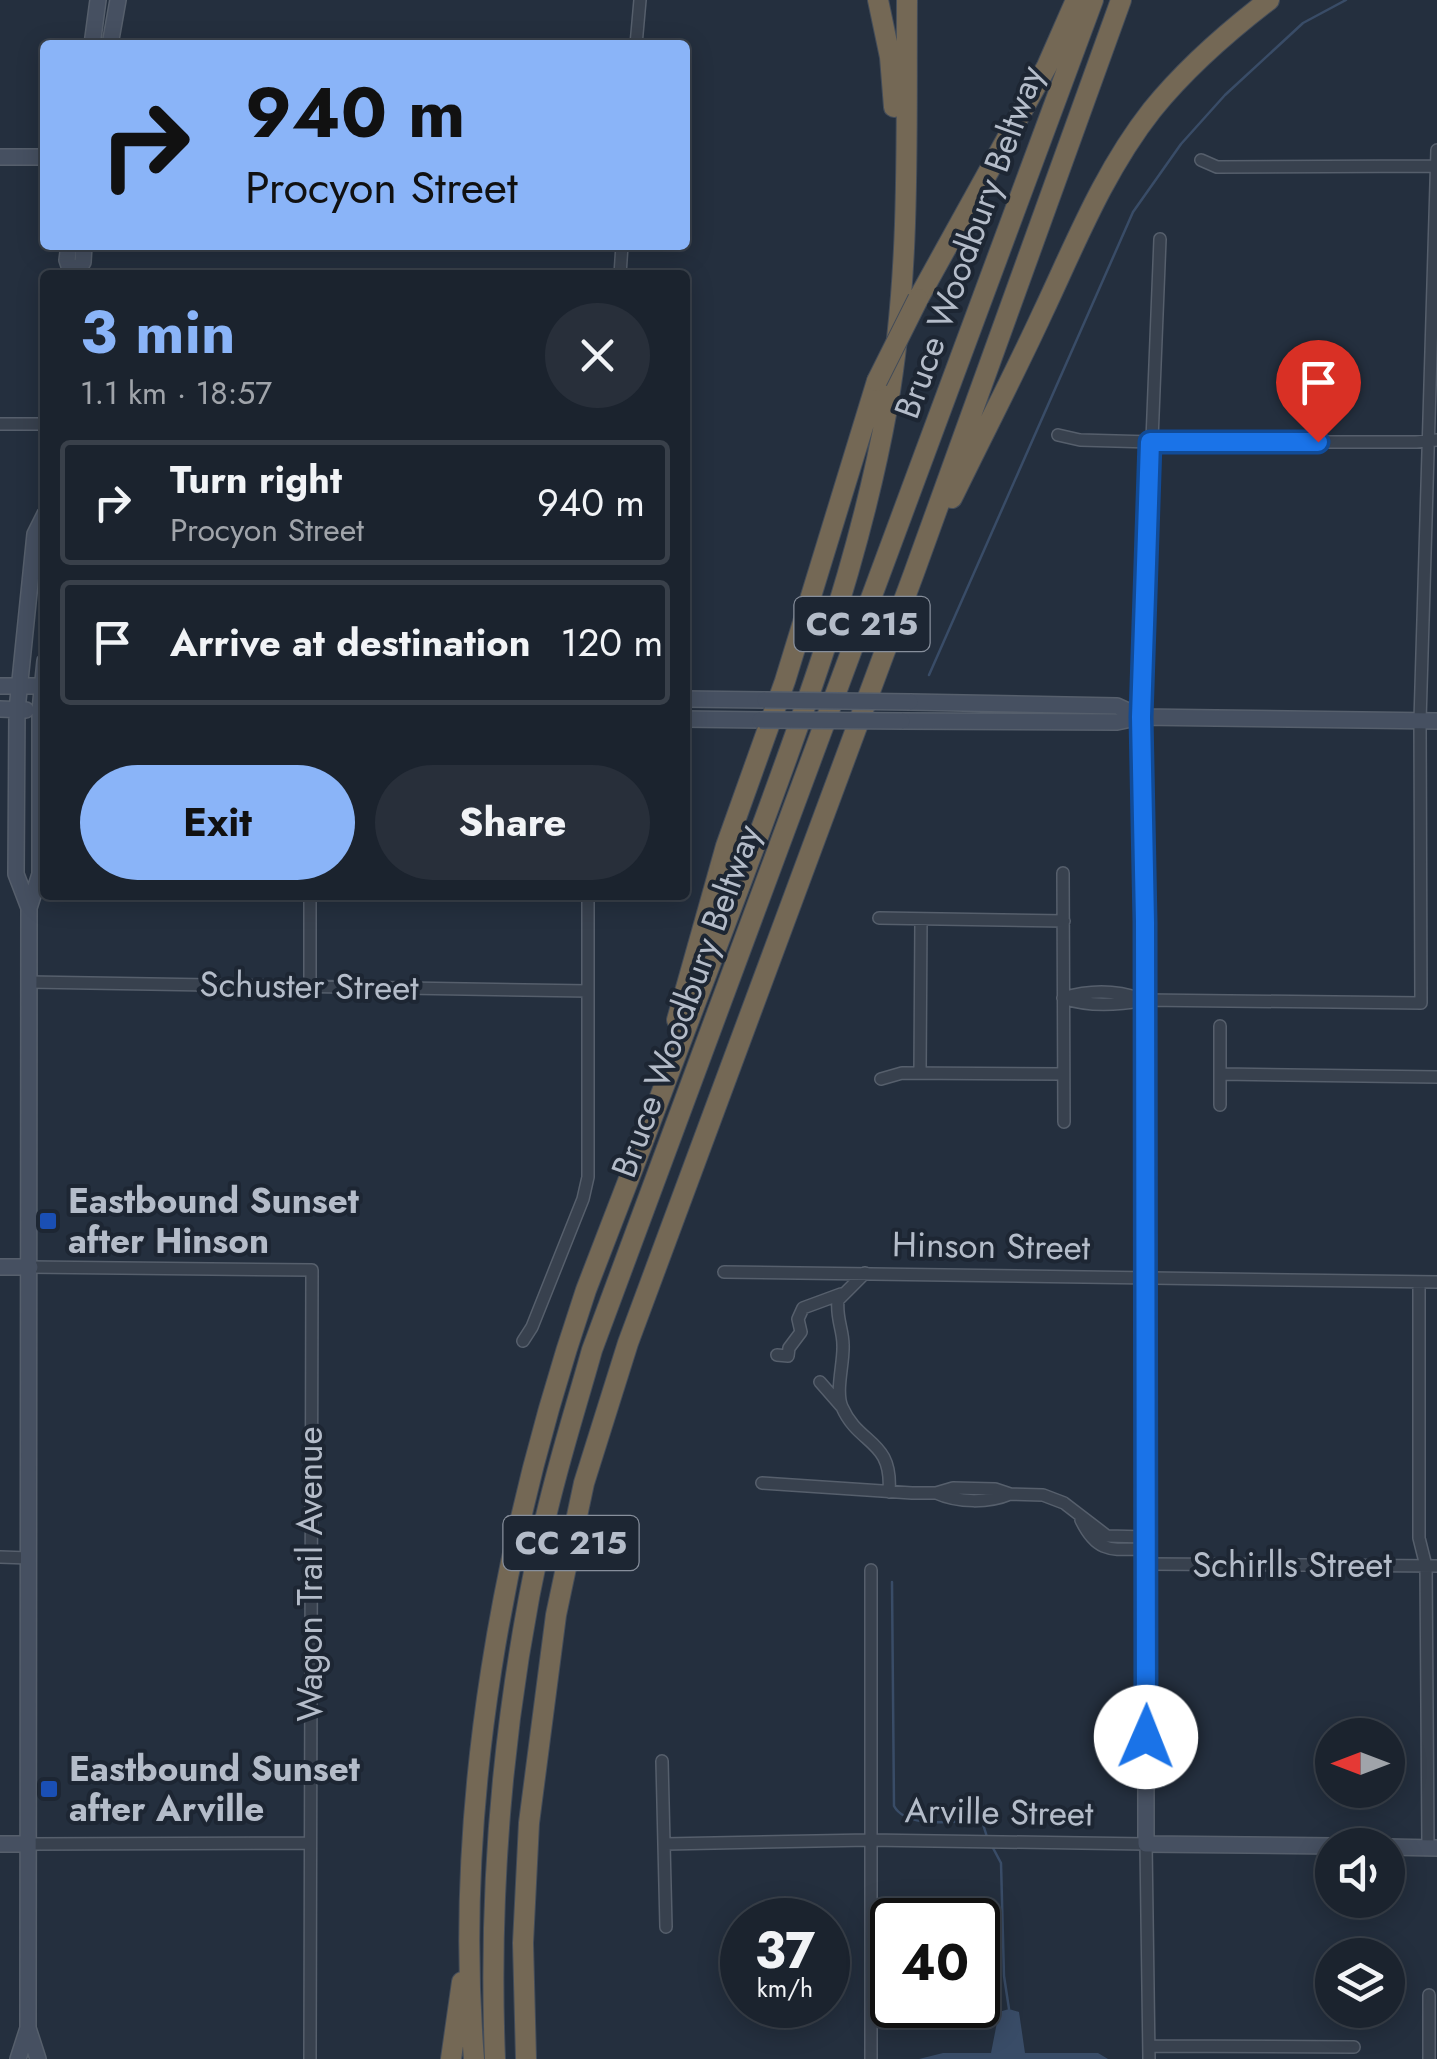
<!DOCTYPE html>
<html lang="en">
<head>
<meta charset="utf-8">
<style>
  :root { --surface:#1b232e; --page:#282f3a; --text:#f1f3f6; --muted:#a0a4aa; --line:#39404a; --accent:#8ab4f8 }
  body { margin:0; font-family:Jost,sans-serif; background:var(--page); color:var(--text); height:100vh; display:flex; flex-direction:column; font-size:38px; white-space:nowrap }
  * { box-sizing:border-box; margin:0 }
  p { font-size:32px; color:var(--muted) }
  .icon { flex:none; width:55px; height:55px; fill:none; stroke:currentColor; stroke-width:2; stroke-linecap:round; stroke-linejoin:round }
  .map { position:relative; flex:1; overflow:hidden }
  .drawer { position:absolute; left:40px; top:270px; width:650px; height:630px; display:flex; flex-direction:column; background:var(--surface); border-radius:10px; box-shadow:0 5px 25px #0003,0 0 0 2px var(--line) }
  .drawer>* { flex:none }
  .hud { position:absolute; left:40px; top:40px; width:650px; height:210px; border-radius:10px; box-shadow:0 5px 25px #0003,0 0 0 2px var(--line); background:#8ab4f8; color:#111; overflow:hidden }
  .needle { width:65px; rotate:270deg }
  .tools { position:absolute; left:1315px; top:1718px; display:grid; gap:20px }
  .tools a { display:grid; place-items:center; width:90px; height:90px; border-radius:50%; background:var(--surface); box-shadow:0 5px 25px #0003,0 0 0 2px var(--line); font-size:50px }
  .speed { position:absolute; left:720px; top:1898px; display:flex; gap:20px; font-size:50px; font-weight:700; text-align:center }
  .speed>* { display:grid; place-content:center; width:130px; height:130px; border-radius:50%; background:var(--surface); box-shadow:0 5px 25px #0003,0 0 0 2px var(--line); line-height:1 }
  .speed small { font-size:25px; font-weight:400 }
  .speed .limit { border:5px solid #111; border-radius:15px; background:#fff; color:#111 }
  .pin { position:absolute; display:grid; place-items:center; width:85px; height:85px; color:#fff; margin:-102px -42px; border-radius:50% 50% 50% 0; rotate:-45deg; box-shadow:0 0 10px #0007 }
  .pin .icon { rotate:45deg }
  .me { position:absolute; width:110px; margin:-55px; rotate:1deg; stroke-linejoin:round; filter:drop-shadow(0 0 8px #0008) }
  .turn { display:flex; align-items:center; gap:35px; height:210px; padding:0 40px; font-size:45px }
  .turn .icon { width:130px; height:130px; stroke-width:2.5 }
  .turn b { display:block; font-size:70px; line-height:85px }
  .round { display:grid; place-items:center; flex:none; width:105px; height:105px; border-radius:52px; background:var(--page) }
  .summary { display:flex; align-items:center; justify-content:space-between; height:170px; padding:0 40px }
  h1 { font-size:60px; font-weight:700; line-height:75px; color:var(--accent) }
  .action { display:flex; gap:20px; margin-top:auto; padding:20px 40px }
  .action a { flex:1; height:115px; border-radius:60px; background:var(--accent); color:#111; font-size:40px; font-weight:700; line-height:115px; text-align:center }
  .action a+a { background:var(--page); color:var(--text) }
  ul { padding:0; list-style:none }
  li { display:flex; align-items:center; gap:30px; height:125px; margin:0 20px 15px; padding:0 20px; border:5px solid var(--line); border-radius:10px }
  li div { flex:1 }
  li b { display:block; font-size:38px }
  li em { font-style:normal }
  .map>svg:first-child { display:block }
  .water { fill:#394c67 }
  .lines { fill:none; stroke-linecap:round; stroke-linejoin:round }
  .stream { stroke:#394c67; stroke-width:2.5 }
  .street-casing { stroke:#565f6c; stroke-width:14 }
  .secondary-casing { stroke:#565f6c; stroke-width:18 }
  .highway-casing { stroke:#434c59; stroke-width:22 }
  .street { stroke:#38414e; stroke-width:11 }
  .secondary { stroke:#465061; stroke-width:15 }
  .highway { stroke:#746855; stroke-width:20 }
  .secondary-bridge-casing { stroke:#565f6c; stroke-width:18; stroke-linecap:butt }
  .highway-bridge-casing { stroke:#434c59; stroke-width:22; stroke-linecap:butt }
  .secondary-bridge { stroke:#465061; stroke-width:15 }
  .highway-bridge { stroke:#746855; stroke-width:20 }
  .route-casing { stroke:#114b97; stroke-width:25 }
  .route { stroke:#1a73e8; stroke-width:18 }
  .transit-dot { fill:#1a4fb4; stroke:#1d2633; stroke-width:4 }
  .labels { text-anchor:middle; dominant-baseline:central; stroke-width:8; stroke-linejoin:round; paint-order:stroke }
  .shield { fill:#1d2633; stroke:#878f9c; stroke-width:2.5 }
  .shield-label { font-size:32px; font-weight:bold; fill:#b4bcc9 }
  .street-label { font-size:35px; fill:#b4bcc9; stroke:#1d2633 }
  .poi-label { font-size:35px; font-weight:bold; fill:#b4bcc9; stroke:#1d2633; text-anchor:start }
</style>
</head>
<body>
<div class="map">
<svg width="1437" height="2059" viewBox="0 0 1437 2059">
  <rect width="100%" height="100%" fill="#242f3e"/>
  <!-- water -->
  <path class="water" d="M1009,2009L1019,2012L1025,2053H1098L1108,2059H919L943,2053H991L999,2012Z"/>
  <g class="lines">
    <!-- stream -->
    <path class="stream" d="M929,675L1133,212L1181,144L1225,95L1303,23L1346,0
      M892,1582L894,1806C907,1830 958,1820 982,1821L987,1837
      M993,1848L1001,1863L1004,1976L1009,2009"/>
    <!-- street casing -->
    <g class="street-casing">
      <path id="street" d="M636,45L640,0
        M1201,160L1217,167L1437,166
        M620,275L622,245
        M0,424H45
        M1058,435L1080,440L1151,442H1416L1437,440
        M1141,717L1160,239
        M1063,873L1064,1122
        M310,895V986
        M879,918L1064,921
        M29,982L588,991
        M1063,998C1090,1007 1117,1005 1145,1000L1421,1003L1420,721L1437,150
        M1063,998C1089,990 1116,990 1141,999
        M1220,1026V1105
        M920,1073L921,919
        M1220,1074L1437,1077
        M881,1079L902,1073L1062,1074
        M30,1267L312,1270L310,2059
        M724,1272L1437,1282
        M865,1273L838,1300C836,1319 843,1329 843,1345C844,1363 835,1391 842,1407C859,1446 893,1439 889,1492
        M1419,1282V1538L1426,1566L1428,1848
        M523,1341L532,1327L583,1199L588,1177V895
        M777,1355L788,1356L789,1348L801,1332L798,1319L803,1308L841,1294
        M820,1382L841,1406
        M762,1483L912,1493H936L953,1488L995,1489L1010,1494L1043,1495L1064,1503L1107,1536L1147,1537
        M936,1493C958,1503 989,1503 1010,1494
        M1081,1520C1098,1555 1113,1549 1147,1549
        M0,1557L29,1558
        M1147,1564L1437,1566
        M662,1761L666,1927
        M28,1844L310,1843
        M665,1844L869,1840L1146,1844L1149,2059
        M1149,2046L1354,2047
        M871,2059V1570
        M1429,2059V1995"/>
    </g>
    <!-- secondary casing -->
    <g class="secondary-casing">
      <path id="secondary" d="M92,45L98,0
        M110,45L118,0
        M0,157H45
        M69,245L67,260L72,275
        M75,275L83,262L84,245
        M0,686H45
        M685,699L765,700
        M910,702L1117,706L1141,717
        M0,709L26,710
        M1141,717L1145,922L1146,1844L1332,1846
        M685,719L760,720
        M902,721L1117,722L1141,717L1437,721
        M29,908L16,874L17,710L35,534L45,514
        M0,1267H30
        M0,1844H28
        M1388,1847L1437,1848
        M28,2028L38,2059
        M18,2059L28,2028L29,908L40,874V710L45,661"/>
    </g>
    <!-- highway casing -->
    <g class="highway-casing">
      <path id="highway" d="M878,0L890,57L894,107
        M918,299L1047,66L1076,0
        M952,498C982,436 1014,375 1043,312C1076,242 1104,171 1152,110C1186,68 1226,33 1269,0
        M677,1020L726,846L785,681L877,381
        M451,2059L462,1982
        M474,2059C453,1803 504,1532 586,1290C640,1151 693,1011 745,872C802,719 858,569 887,409C911,274 906,136 907,0
        M495,2059C488,1883 504,1707 542,1534C555,1472 575,1411 592,1350L1093,0
        M526,2059L523,1943L529,1823L556,1615L584,1483L628,1343L914,573L1121,0"/>
    </g>
    <!-- street -->
    <use href="#street" class="street"/>
    <!-- secondary -->
    <use href="#secondary" class="secondary"/>
    <!-- highway -->
    <use href="#highway" class="highway"/>
    <!-- secondary-bridge casing -->
    <g class="secondary-bridge-casing">
      <path id="secondary-bridge" d="M765,700L910,702
        M760,720L902,721"/>
    </g>
    <!-- highway-bridge casing -->
    <g class="highway-bridge-casing">
      <path id="highway-bridge" d="M877,381L918,299"/>
    </g>
    <!-- secondary-bridge -->
    <use href="#secondary-bridge" class="secondary-bridge"/>
    <!-- highway-bridge -->
    <use href="#highway-bridge" class="highway-bridge"/>
  </g>
  <g class="lines">
    <!-- route casing -->
    <g class="route-casing">
      <path id="route" d="M1146,1737L1145,922L1141,717L1150,442H1318"/>
    </g>
    <!-- route -->
    <use href="#route" class="route"/>
  </g>
  <!-- markers -->
  <g class="transit-dot">
    <rect x="38" y="1211" width="20" height="20" rx="5"/>
    <rect x="39" y="1779" width="20" height="20" rx="5"/>
  </g>
  <g class="labels">
    <!-- shield labels -->
    <g class="shield">
      <rect x="794.5" y="597" width="135" height="54" rx="8"/>
      <rect x="503.5" y="1516" width="135" height="54" rx="8"/>
    </g>
    <g class="shield-label">
      <text x="862" y="624">CC 215</text>
      <text x="571" y="1543">CC 215</text>
    </g>
    <!-- street labels -->
    <g class="street-label">
      <text transform="translate(969 242) rotate(-70)">Bruce Woodbury Beltway</text>
      <text transform="translate(309 986) rotate(1)">Schuster Street</text>
      <text transform="translate(686 1001) rotate(-70)">Bruce Woodbury Beltway</text>
      <text transform="translate(991 1246) rotate(1)">Hinson Street</text>
      <text x="1292" y="1565">Schirlls Street</text>
      <text transform="translate(310 1574) rotate(-90)">Wagon Trail Avenue</text>
      <text transform="translate(999 1812) rotate(1)">Arville Street</text>
    </g>
    <!-- poi labels -->
    <g class="poi-label">
      <text x="68" y="1201">Eastbound Sunset<tspan x="68" dy="40">after Hinson</tspan></text>
      <text x="69" y="1769">Eastbound Sunset<tspan x="69" dy="40">after Arville</tspan></text>
    </g>
  </g>
</svg>
<div class="tools">
<a><svg class="needle" viewBox="-14 -14 28 28"><path d="M0-13l5 13h-10z" fill="#e53935"/><path d="M0 13l5-13h-10z" fill="#a0a4aa"/></svg></a>
<a><svg class="icon" aria-label="sound" viewBox="0 0 24 24"><path d="M4 9h4l5-4v14l-5-4H4zM17 9q2 3 0 6"/></svg></a>
<a><svg class="icon" aria-label="layers" viewBox="0 0 24 24"><path d="M12 4l9 5-9 5-9-5zM3 14l9 5 9-5"/></svg></a>
</div>
<div class="speed"><div>37<small>km/h</small></div><div class="limit">40</div></div>
<div class="pin" style="left:1318px;top:442px;background:#d93025"><svg class="icon" aria-label="arrive" viewBox="0 0 24 24"><path d="M6 21V4h12l-3 4 3 4H6"/></svg></div>
<svg class="me" style="left:1146px;top:1737px" viewBox="-20 -20 40 40"><circle r="19" fill="#fff"/><path d="M0-13L10 11 0 6-10 11z" fill="#1a73e8"/></svg>
<div class="hud">
<div class="turn"><svg class="icon" aria-label="right" viewBox="0 0 24 24"><path d="M7 20v-9h11M14 6l5 5-5 5"/></svg><div><b>940 m</b>Procyon Street</div></div>
</div>
<section class="drawer">
<div class="summary"><div><h1>3 min</h1><p>1.1 km · 18:57</p></div><a class="round"><svg class="icon" aria-label="close" viewBox="0 0 24 24"><path d="M6 6l12 12M18 6L6 18"/></svg></a></div>
<ul>
<li><svg class="icon" aria-label="right" viewBox="0 0 24 24"><path d="M7 20v-9h11M14 6l5 5-5 5"/></svg><div><b>Turn right</b><p>Procyon Street</p></div><em>940 m</em></li>
<li><svg class="icon" aria-label="arrive" viewBox="0 0 24 24"><path d="M6 21V4h12l-3 4 3 4H6"/></svg><div><b>Arrive at destination</b></div><em>120 m</em></li>
</ul>
<div class="action"><a>Exit</a><a>Share</a></div>
</section>
</div>
</body>
</html>
